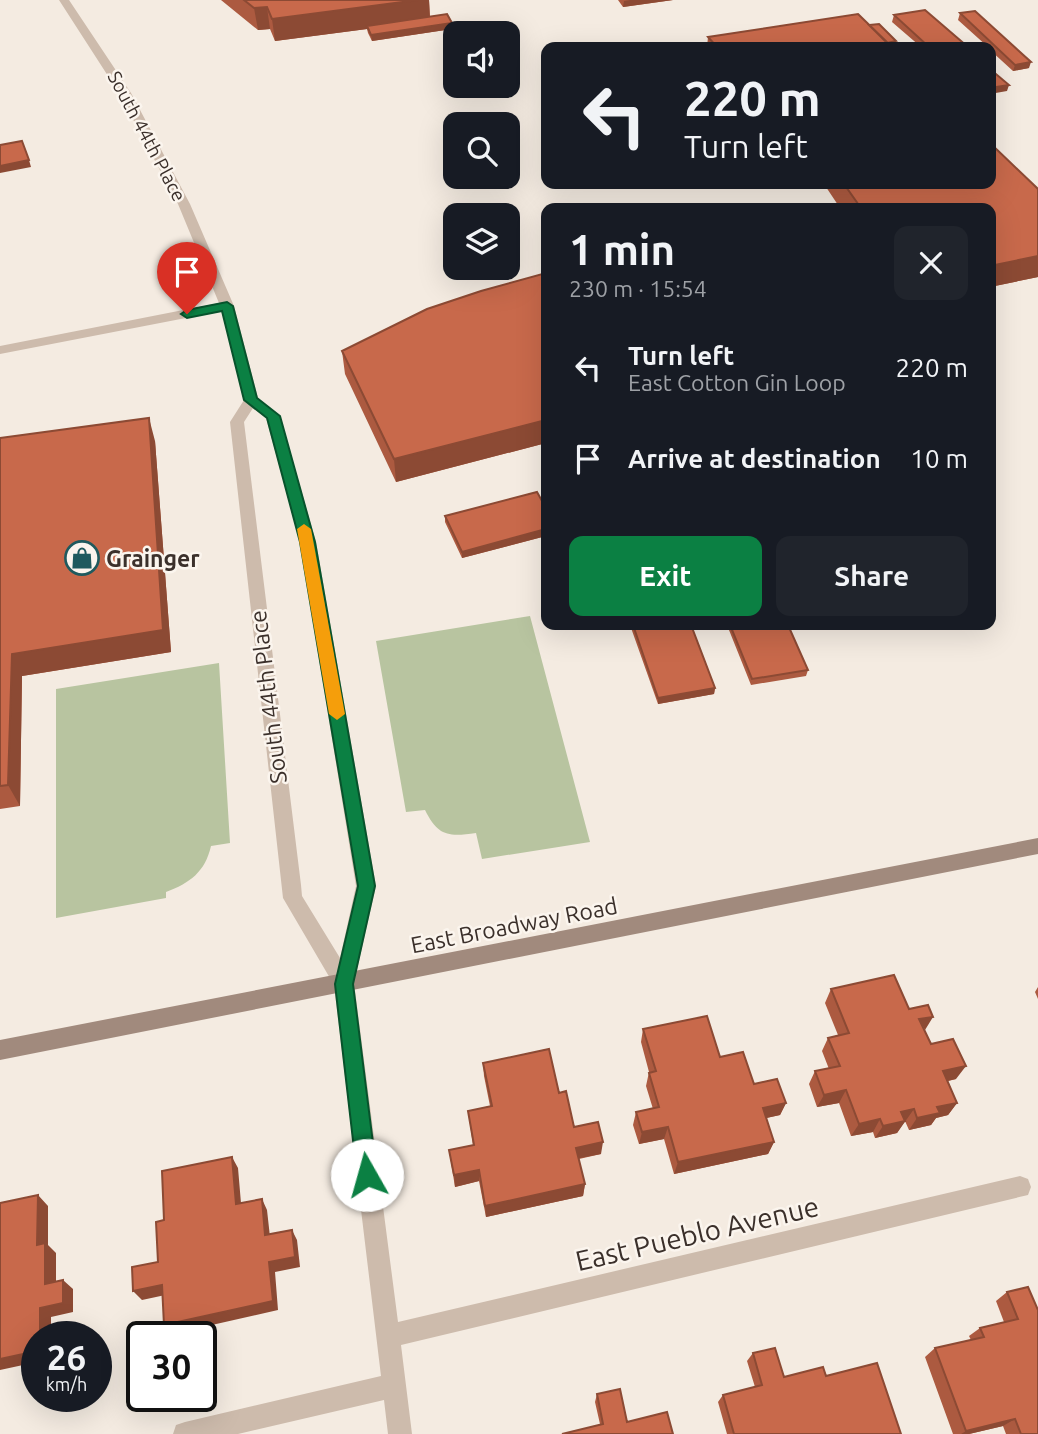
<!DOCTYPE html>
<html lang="en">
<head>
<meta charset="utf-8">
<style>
  :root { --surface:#171b24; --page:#20242c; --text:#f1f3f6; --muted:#9ea1a6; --accent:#0b8043 }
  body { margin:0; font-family:Ubuntu,sans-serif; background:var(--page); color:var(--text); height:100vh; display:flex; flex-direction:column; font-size:26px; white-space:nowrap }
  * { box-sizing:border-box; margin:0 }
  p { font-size:23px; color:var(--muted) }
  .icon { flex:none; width:38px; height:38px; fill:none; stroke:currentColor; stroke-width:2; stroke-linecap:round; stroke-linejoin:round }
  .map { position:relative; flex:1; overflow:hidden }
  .sheet { position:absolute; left:541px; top:203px; width:455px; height:427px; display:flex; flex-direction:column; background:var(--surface); border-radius:14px; box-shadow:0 7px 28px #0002 }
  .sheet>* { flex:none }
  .hud { position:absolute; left:541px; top:42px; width:455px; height:147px; border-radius:14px; box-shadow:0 7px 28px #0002; background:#171b24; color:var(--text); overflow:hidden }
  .fabs { position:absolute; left:443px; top:21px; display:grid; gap:14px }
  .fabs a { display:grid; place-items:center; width:77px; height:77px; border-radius:14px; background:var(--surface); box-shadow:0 7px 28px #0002; font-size:35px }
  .speed { position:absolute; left:21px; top:1321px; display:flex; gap:14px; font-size:35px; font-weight:700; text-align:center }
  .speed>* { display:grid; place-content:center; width:91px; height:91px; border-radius:50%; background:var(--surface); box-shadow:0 7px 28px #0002; line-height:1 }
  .speed small { font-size:18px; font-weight:400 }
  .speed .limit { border:4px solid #111; border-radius:10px; background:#fff; color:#111 }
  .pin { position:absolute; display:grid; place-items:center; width:60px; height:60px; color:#fff; margin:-72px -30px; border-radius:50% 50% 50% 0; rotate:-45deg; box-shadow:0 0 7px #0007 }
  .pin .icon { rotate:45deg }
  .me { position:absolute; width:77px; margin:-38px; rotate:353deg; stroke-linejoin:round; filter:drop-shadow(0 0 5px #0008) }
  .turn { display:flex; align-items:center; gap:24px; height:147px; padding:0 28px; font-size:32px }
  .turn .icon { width:91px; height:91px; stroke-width:2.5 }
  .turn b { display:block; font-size:49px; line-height:60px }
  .round { display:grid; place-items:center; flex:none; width:74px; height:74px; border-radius:14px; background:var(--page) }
  .summary { display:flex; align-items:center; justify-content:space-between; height:119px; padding:0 28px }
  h1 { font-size:42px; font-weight:700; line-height:52px }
  .primary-button { display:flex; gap:14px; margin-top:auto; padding:14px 28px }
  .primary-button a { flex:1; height:80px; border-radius:14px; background:var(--accent); color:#fff; font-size:28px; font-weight:700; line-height:80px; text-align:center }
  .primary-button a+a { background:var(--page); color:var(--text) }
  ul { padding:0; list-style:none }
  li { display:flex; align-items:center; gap:21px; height:91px; padding:0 28px }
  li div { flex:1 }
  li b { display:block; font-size:26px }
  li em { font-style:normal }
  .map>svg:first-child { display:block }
  .green { fill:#b8c4a0 }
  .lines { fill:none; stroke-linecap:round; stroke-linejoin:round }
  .minor { fill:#cdbbac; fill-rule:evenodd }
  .secondary { fill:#a18a7d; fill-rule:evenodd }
  .wall { fill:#ac5a40 }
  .shaded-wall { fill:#8c4a34 }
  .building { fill:#c8694b; stroke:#8c4a34; stroke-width:2 }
  .route { fill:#0b8043; stroke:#07532c; stroke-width:2 }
  .slow { fill:#f59e0b }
  .labels { text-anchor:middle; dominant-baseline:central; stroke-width:5; stroke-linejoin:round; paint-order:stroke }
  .far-street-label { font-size:19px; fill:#3b302b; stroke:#fbf5ee }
  .poi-label { font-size:23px; font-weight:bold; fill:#3b302b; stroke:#fbf5ee; text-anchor:start }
  .street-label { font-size:23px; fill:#3b302b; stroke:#fbf5ee }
  .near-street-label { font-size:28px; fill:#3b302b; stroke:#fbf5ee }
</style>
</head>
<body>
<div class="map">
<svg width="1038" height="1434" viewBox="0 0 1038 1434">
  <rect width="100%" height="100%" fill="#f4ebe1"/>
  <!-- green -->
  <path class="green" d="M530,616L590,842L482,859L476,833C448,837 438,836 425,810L406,812L376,641Z
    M219,663L230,843L211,846C205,872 190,883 166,892V898L56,918V689Z"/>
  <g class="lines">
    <!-- minor -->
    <path class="minor" d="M59,0H69L131,93L190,204L234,306L258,398L280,416L316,542L376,886L354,983L398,1322L1020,1176L1028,1179L1031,1187L1028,1195L401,1345L412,1434H388L384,1400L238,1434H173L176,1425L185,1422L381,1376L334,985L283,898L230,422L244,400L222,311L0,354V346L219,303L178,204L119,93ZM253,408L266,418L300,542L356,886L340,958L302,896L301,885L244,422Z"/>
    <!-- secondary -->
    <path class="secondary" d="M1038,838V854L0,1060V1040Z"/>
  </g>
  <!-- wall -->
  <path class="wall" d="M221,0H429L430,17L452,29L372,41L368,33L367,29L275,41L270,29L258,30Z
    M618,0H673L623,7Z
    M960,13L1029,68L1013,71L990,50V47H988L958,20Z
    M894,15L968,47H921L892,22Z
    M869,25L896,41L895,47H707L708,37Z
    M824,184H990L1038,189V277L990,287V208H840Z
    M546,273V443L396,482L345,374L342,351Z
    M0,438L155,441L171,652L22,676L20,806L0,809Z
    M546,508V536L462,558L445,522V516Z
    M630,625H691L715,688L714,694L658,704Z
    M727,625H788L808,670L806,676L751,685Z
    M1038,987V999L1035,992Z
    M831,989L909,1009L924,1030L931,1044L956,1079L948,1081L957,1103L948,1115L936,1118L931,1125L909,1130L905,1121L897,1133L875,1138L873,1132L851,1136L839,1103L817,1107L809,1084L815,1071L829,1069L822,1051L828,1038L838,1035L825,1003Z
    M643,1029L720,1057L754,1084L786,1103L780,1115L766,1118L774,1142L768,1154L674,1174L664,1139L639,1144L633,1125L636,1112L653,1109L646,1086L649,1072L641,1042Z
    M483,1063L559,1093L574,1127L601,1154L579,1159L585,1184L583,1196L486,1217L479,1181L455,1187L449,1150L473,1145L468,1111L490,1106L484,1076Z
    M1028,1287L1038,1434H1006L1003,1426L969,1434H953L925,1357L935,1348L971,1340L969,1336L980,1328L1004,1322L996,1301L1007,1292Z
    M753,1353L784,1377L826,1376L901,1434H727L718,1402L723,1395L755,1387L747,1361Z
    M597,1394L627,1422L600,1424L595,1402Z"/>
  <!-- shaded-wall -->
  <path class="shaded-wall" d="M418,0H429L430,21L367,26V29L275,41L272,19Z
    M630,0H673L623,7L624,1Z
    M267,7L270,29L258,30L254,8Z
    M452,23V29L372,41L371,35Z
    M896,41L895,47H879L880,44Z
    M1031,62L1029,68L1013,71L1015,65Z
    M1009,85L1007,91L990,94V88Z
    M29,160L31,167L0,173V166Z
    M1038,256V277L990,287V266Z
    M149,418L155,441L171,652L22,676L20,806L8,785L12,654Z
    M546,420V443L396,482L394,459Z
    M546,529V536L462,558V552Z
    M715,688L714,694L658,704V698Z
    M933,1017L925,1030L919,1019Z
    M966,1066L956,1079L934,1084L943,1071Z
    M846,1090L839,1103L817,1107L824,1095Z
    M786,1103L780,1115L757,1120L763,1108Z
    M957,1103L948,1115L936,1118L931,1125L909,1130L917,1118L937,1107Z
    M914,1109L897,1133L875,1138L883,1126L901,1112Z
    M880,1119L873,1132L851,1136L859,1124Z
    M668,1127L664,1139L639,1144L642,1132Z
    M603,1142L601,1154L575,1159L576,1148Z
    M774,1142L768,1154L674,1174L678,1162Z
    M232,1157L238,1168L242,1215L236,1204Z
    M479,1170V1181L455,1187L454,1175Z
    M585,1184L583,1196L486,1217L485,1206Z
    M38,1195L48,1206V1245L56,1253V1293L45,1284L37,1245Z
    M262,1199L267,1210L271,1246L265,1235Z
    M292,1230L297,1240L300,1267L275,1272L278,1310L172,1334L164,1325L269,1262Z
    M63,1280L73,1289V1312L51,1317V1337H40V1308Z
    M162,1285L170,1294L142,1300L133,1291Z
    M37,1351V1362L0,1370V1359Z
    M1015,1419L1003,1426L969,1434H961L966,1431Z"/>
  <!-- building -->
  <path class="building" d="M244,0H418L272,19L267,7L254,8Z
    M925,10L968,47H929L894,15Z
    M975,11L1031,62L1015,65L960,13Z
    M447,14L452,23L371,35L367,26Z
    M858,14L892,47H717L708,37Z
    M879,24L896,41L887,43L869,25Z
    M990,69L1009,85L990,88Z
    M22,141L29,160L0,166V145Z
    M990,143L1038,189V256L990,266V208H861L844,184H990Z
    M546,273V420L394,459L342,351L427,309L481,291Z
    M149,418L163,630L12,654L8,785L0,786V438Z
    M537,492L546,508V529L462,552L445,516Z
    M633,625H691L715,688L658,698Z
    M730,625H788L808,670L752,679Z
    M894,975L909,1009L928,1005L933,1017L919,1019L931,1044L953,1039L966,1066L943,1071L957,1103L937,1107L940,1113L917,1118L914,1109L901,1112L905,1121L883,1126L880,1119L859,1124L846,1090L824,1095L815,1071L840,1066L828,1038L849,1033L831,989Z
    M707,1016L720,1057L743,1052L754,1084L777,1079L786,1103L763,1108L774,1142L678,1162L668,1127L642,1132L636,1112L659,1107L649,1073L656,1071L643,1029Z
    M549,1049L559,1093L566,1091L574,1127L598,1122L603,1142L576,1148L585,1184L485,1206L479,1170L454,1175L449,1150L474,1145L468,1111L492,1106L483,1063Z
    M232,1157L236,1204L262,1199L265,1235L292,1230L295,1257L269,1262L273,1301L164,1325L162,1285L133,1291L132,1267L158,1262L156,1222L164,1220L162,1171Z
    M38,1195L37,1245L45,1243V1284L63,1280V1303L40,1308V1337H37V1351L0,1359V1203Z
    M1028,1287L1038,1310V1434H1021L1015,1419L966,1431L935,1348L984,1337L980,1328L1018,1319L1007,1292Z
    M775,1348L784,1377L823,1367L826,1376L877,1363L901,1434H734L723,1395L762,1385L753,1353Z
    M620,1389L627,1422L667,1412L673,1434H562L603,1424L597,1394Z"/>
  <!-- route -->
  <path class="route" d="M227,302L233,306L257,398L280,416L315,542L375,886L353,984L377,1175L374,1182L367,1185L360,1182L357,1175L335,984L358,886L300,542L267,418L244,400L222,311L187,318L181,314L187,310Z"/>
  <!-- slow -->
  <path class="slow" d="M304,524L311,529L345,714L337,720L329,714L297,529Z"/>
  <!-- icons -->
  <defs>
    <g id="shop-ring" transform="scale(1.75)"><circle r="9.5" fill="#fbf5ee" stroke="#1f5a5e" stroke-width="1.5"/><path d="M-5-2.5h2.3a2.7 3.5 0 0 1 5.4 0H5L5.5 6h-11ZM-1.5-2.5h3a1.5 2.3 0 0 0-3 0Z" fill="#1f5a5e"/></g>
  </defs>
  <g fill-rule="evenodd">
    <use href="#shop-ring" x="82" y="558"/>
  </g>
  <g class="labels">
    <!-- far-street labels -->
    <g class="far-street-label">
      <text transform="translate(147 136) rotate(62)">South 44th Place</text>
    </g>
    <!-- poi labels -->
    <g class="poi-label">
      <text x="106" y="558">Grainger</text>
    </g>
    <!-- street labels -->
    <g class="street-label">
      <text transform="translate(268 697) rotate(-97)">South 44th Place</text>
      <text transform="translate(514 925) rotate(-11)">East Broadway Road</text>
    </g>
    <!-- near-street labels -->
    <g class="near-street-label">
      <text transform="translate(697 1233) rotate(-13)">East Pueblo Avenue</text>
    </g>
  </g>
</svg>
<div class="fabs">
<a><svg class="icon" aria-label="sound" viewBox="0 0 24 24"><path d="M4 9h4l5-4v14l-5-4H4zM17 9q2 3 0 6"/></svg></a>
<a><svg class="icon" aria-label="search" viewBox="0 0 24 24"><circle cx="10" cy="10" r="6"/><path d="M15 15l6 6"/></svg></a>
<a><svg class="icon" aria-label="layers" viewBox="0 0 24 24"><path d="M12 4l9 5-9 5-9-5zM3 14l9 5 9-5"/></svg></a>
</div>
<div class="speed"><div>26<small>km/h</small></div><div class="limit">30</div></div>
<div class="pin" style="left:187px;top:314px;background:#d93025"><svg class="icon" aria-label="arrive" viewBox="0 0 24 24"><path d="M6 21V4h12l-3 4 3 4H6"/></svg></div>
<svg class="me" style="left:367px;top:1175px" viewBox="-20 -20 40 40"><circle r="19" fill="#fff"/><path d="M0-13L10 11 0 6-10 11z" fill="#0b8043"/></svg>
<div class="hud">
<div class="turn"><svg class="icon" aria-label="left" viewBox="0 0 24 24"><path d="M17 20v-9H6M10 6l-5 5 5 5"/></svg><div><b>220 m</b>Turn left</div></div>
</div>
<section class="sheet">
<div class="summary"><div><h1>1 min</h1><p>230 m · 15:54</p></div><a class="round"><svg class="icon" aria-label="close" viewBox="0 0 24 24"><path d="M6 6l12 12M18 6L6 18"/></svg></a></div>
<ul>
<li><svg class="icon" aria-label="left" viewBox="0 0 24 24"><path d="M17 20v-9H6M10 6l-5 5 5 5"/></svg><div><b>Turn left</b><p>East Cotton Gin Loop</p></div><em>220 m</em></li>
<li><svg class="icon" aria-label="arrive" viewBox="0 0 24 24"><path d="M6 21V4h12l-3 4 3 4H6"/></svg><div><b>Arrive at destination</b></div><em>10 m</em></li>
</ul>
<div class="primary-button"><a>Exit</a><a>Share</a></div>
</section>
</div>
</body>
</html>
